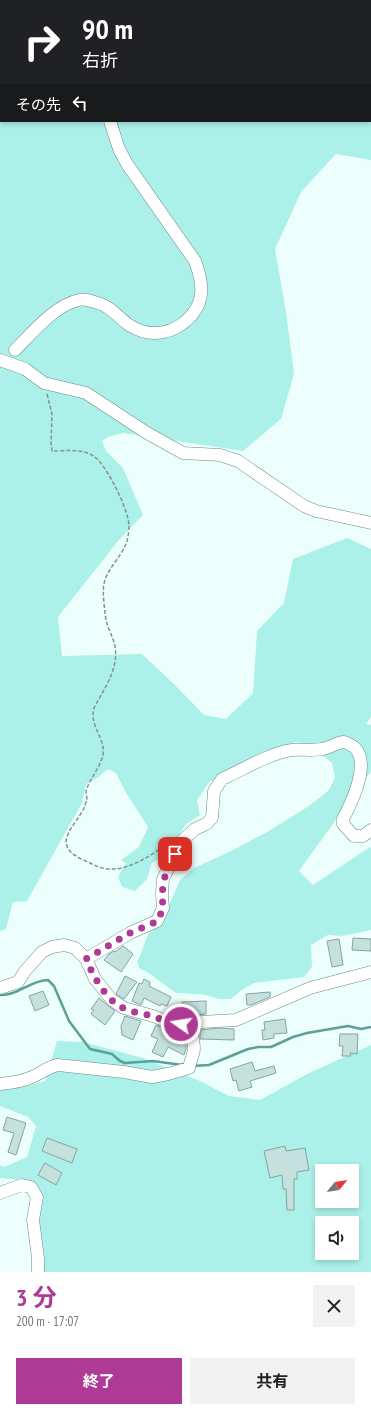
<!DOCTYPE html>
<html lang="ja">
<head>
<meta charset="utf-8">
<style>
  :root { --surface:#fff; --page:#f2f2f2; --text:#222; --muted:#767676; --accent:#ad3b96 }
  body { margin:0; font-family:"PT Sans Narrow","Noto Sans JP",sans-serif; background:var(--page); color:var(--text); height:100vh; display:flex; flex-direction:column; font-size:15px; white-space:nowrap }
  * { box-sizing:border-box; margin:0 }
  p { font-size:13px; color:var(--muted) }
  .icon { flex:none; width:22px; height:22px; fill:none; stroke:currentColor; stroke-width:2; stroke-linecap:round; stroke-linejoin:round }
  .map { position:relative; height:1272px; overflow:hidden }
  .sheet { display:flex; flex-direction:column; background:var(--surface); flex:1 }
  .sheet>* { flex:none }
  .guide { position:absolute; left:0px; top:0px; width:371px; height:122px; box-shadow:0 2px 6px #0003; background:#202124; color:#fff; overflow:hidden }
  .needle { width:26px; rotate:60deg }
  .buttons { position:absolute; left:315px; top:1164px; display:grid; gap:8px }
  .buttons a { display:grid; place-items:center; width:44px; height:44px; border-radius:0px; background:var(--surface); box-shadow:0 2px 6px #0003; font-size:20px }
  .pin { position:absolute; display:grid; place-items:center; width:34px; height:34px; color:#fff; margin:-17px; border-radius:8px; box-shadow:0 2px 6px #0006 }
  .me { position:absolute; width:44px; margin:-22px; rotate:283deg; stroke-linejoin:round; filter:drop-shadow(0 0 3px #0008) }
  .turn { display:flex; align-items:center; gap:14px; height:84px; padding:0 16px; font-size:18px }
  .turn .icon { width:52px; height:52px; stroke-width:2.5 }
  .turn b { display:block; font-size:28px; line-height:34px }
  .then { display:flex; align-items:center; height:38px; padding:0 16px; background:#0003; gap:8px; font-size:15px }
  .round { display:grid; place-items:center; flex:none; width:42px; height:42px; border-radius:0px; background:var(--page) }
  .summary { display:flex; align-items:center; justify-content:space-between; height:68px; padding:0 16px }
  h1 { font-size:24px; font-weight:700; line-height:30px; color:var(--accent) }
  .primary-button { display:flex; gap:8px; margin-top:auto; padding:8px 16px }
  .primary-button a { flex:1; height:46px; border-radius:0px; background:var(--accent); color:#fff; font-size:16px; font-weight:700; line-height:46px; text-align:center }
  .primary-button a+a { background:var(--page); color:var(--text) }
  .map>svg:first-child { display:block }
  .green { fill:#abf1e9; fill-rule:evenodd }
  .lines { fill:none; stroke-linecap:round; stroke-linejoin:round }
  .stream { stroke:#5ca099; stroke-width:2.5 }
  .building { fill:#c4e1dd; stroke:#87a3a0 }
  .minor-casing { stroke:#6d8885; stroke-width:13 }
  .path { stroke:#849290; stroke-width:1.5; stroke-dasharray:4 2; stroke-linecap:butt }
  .minor { stroke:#fff; stroke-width:12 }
  .route { stroke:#ad3b96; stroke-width:7; stroke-dasharray:0 12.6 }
</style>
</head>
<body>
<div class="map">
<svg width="371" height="1272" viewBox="0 0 371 1272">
  <rect width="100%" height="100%" fill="#edfffc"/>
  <!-- green -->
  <path class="green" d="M0,0H371V160L336,154L301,192L275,249L286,312L294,374L281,419L243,451L123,433L108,437L102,441L106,451L123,468L143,515L118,541L58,617L62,656L142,654L176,686L204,715L226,719L253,693L257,631L284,603L293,559L347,538L371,549V717L366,724L371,725V771L299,871L313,885L370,847L371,848V930L343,936L328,935L311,945L312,967L304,977L254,983L243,989L231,999H220L206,995L197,994L176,993L147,972L139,968L137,961L140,956L148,934L162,922L180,880L194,868L231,851L267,832L309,806L329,790L335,777L332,763L308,744L295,742L273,750L216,780L210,781L197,800L200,815L186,824L172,847L162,857L152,863L147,879L135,891L122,887L118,877L126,863L121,860L139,847L148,827L125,791L116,773L108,769L97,778L86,784L82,803L27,901L13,902L6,929L0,931ZM1,1H370V121H1Z
    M57,1041L83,1042L143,1058L200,1081L229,1096L260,1100L307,1074L371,1045V1272H44L39,1224L41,1205L29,1181L0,1178V1165L4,1167L27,1157L36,1126L28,1117L0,1106V1090L19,1088L45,1081ZM322,1171H352V1201H322ZM322,1223H352V1253H322Z"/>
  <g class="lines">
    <!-- stream -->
    <path class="stream" d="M0,995C17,996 31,980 48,980L54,986L69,1021L90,1049L112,1054L120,1061L125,1063L153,1061L182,1065
      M193,1066L209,1065L248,1049L258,1047H271L293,1037L307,1033L348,1026L361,1029L371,1027"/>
  </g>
  <!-- building -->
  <path class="building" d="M353,938L371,939V951L352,950Z
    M339,939L343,965L332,967L327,941Z
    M123,946L133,954L121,972L104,960L109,954L114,951L115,952Z
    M125,976L137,982L124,999L116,994Z
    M144,979L150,982L149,986L171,997L167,1006L161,1004L160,1006L144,998L141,1005L132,1001L139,983L142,984Z
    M43,991L49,1005L35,1011L29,996Z
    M270,992V997L251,1005H247L246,994Z
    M99,998L115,1011L105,1025L91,1014L94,1010L91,1009Z
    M206,1001V1014L182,1016V1002Z
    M125,1016L141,1021L133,1040L122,1035L121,1026Z
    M285,1019L287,1033L274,1034V1038L263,1040L262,1030H265L264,1022Z
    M156,1025L177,1033L174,1038L186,1043V1049L184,1055L168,1047L163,1057L152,1052L158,1039L151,1036Z
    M219,1028L234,1029V1040L200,1039V1030Z
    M340,1034H358L357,1054L350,1053L351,1056H342L343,1046H339Z
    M252,1062L255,1071L274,1066L276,1073L250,1081L252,1087L239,1091L236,1080L233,1081L230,1069Z
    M7,1117L26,1123L16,1155L8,1152L14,1133L3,1130Z
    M47,1138L77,1149L72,1163L42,1151Z
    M285,1146L286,1151L305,1148L309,1170L297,1172V1179H294V1210H287L286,1189H283L282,1175L270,1178L264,1151Z
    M45,1163L62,1173L56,1185L38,1175Z"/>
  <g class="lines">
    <!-- minor casing -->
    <g class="minor-casing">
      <path id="minor" d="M49,0L50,1
        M15,350C32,333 55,305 79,300C83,299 88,300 91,301C112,306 114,314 129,325C151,339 175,334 192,315C206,298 202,280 195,261L127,164L119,149L110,121
        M0,360L25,369L44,383L86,393L147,433L183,453L220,455L238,461L304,506L316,511L371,523
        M86,959L130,933L157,921L163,908L162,894L163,879L181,842L195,829L206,824L212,818L214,791L222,779C242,770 270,753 292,750C302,749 312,751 322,749C329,748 336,743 343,742C347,742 350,745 354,747C371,762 352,802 343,819V824L354,836H363L371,830
        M0,988L18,982L25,971L42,952L52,947L64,945L75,948L86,959L95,979L112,1000L124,1008L153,1016L171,1023L190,1025L201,1022L236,1020L310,988L371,972
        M0,1084C11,1083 21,1082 32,1077C42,1073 47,1067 58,1065L124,1072L152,1077L168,1074L189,1068C190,1061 194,1055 194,1048C194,1041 191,1033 190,1025
        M0,1193L22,1185L31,1187L37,1197L33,1220L38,1258V1272"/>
    </g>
    <!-- path -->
    <path class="path" d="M47,394L52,414L51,443L52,451C67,451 85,448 96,458C108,468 129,511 129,526C129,531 128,537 127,541C122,557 107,568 104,584C102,590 105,614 106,620C108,629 113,637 115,646C119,669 104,689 94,708C89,727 106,738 103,755C100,768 90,778 86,791C86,794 87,797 87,800C86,802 85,806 84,808C80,818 62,835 67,846C70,856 85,860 94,865C120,878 148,857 169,843"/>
    <!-- minor -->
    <use href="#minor" class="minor"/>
  </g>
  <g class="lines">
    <!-- route -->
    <path class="route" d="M175,854L164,879L162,894L163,908L158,921L130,933L86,959C94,977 105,999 123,1008C131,1012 142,1013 151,1016C161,1019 170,1023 181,1024"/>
  </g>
</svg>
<div class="buttons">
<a><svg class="needle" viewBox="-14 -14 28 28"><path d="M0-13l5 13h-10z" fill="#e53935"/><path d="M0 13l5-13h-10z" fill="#767676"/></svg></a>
<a><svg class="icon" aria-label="sound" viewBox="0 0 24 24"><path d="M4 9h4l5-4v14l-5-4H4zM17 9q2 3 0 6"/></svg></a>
</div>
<div class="pin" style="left:175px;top:854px;background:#d93025"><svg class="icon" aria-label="arrive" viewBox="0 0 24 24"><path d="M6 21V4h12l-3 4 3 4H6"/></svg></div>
<svg class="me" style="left:181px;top:1024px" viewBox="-20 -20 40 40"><circle r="17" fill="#ad3b96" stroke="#fff" stroke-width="3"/><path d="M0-11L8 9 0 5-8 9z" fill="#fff"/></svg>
<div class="guide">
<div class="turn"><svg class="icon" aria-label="right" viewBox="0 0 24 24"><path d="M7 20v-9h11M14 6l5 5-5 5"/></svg><div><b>90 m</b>右折</div></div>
<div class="then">その先<svg class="icon" aria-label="left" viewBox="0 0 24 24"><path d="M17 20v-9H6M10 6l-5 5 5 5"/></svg></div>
</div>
</div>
<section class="sheet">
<div class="summary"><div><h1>3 分</h1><p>200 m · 17:07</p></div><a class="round"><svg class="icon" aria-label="close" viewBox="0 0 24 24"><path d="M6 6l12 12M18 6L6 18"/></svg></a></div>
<div class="primary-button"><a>終了</a><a>共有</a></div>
</section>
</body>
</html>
